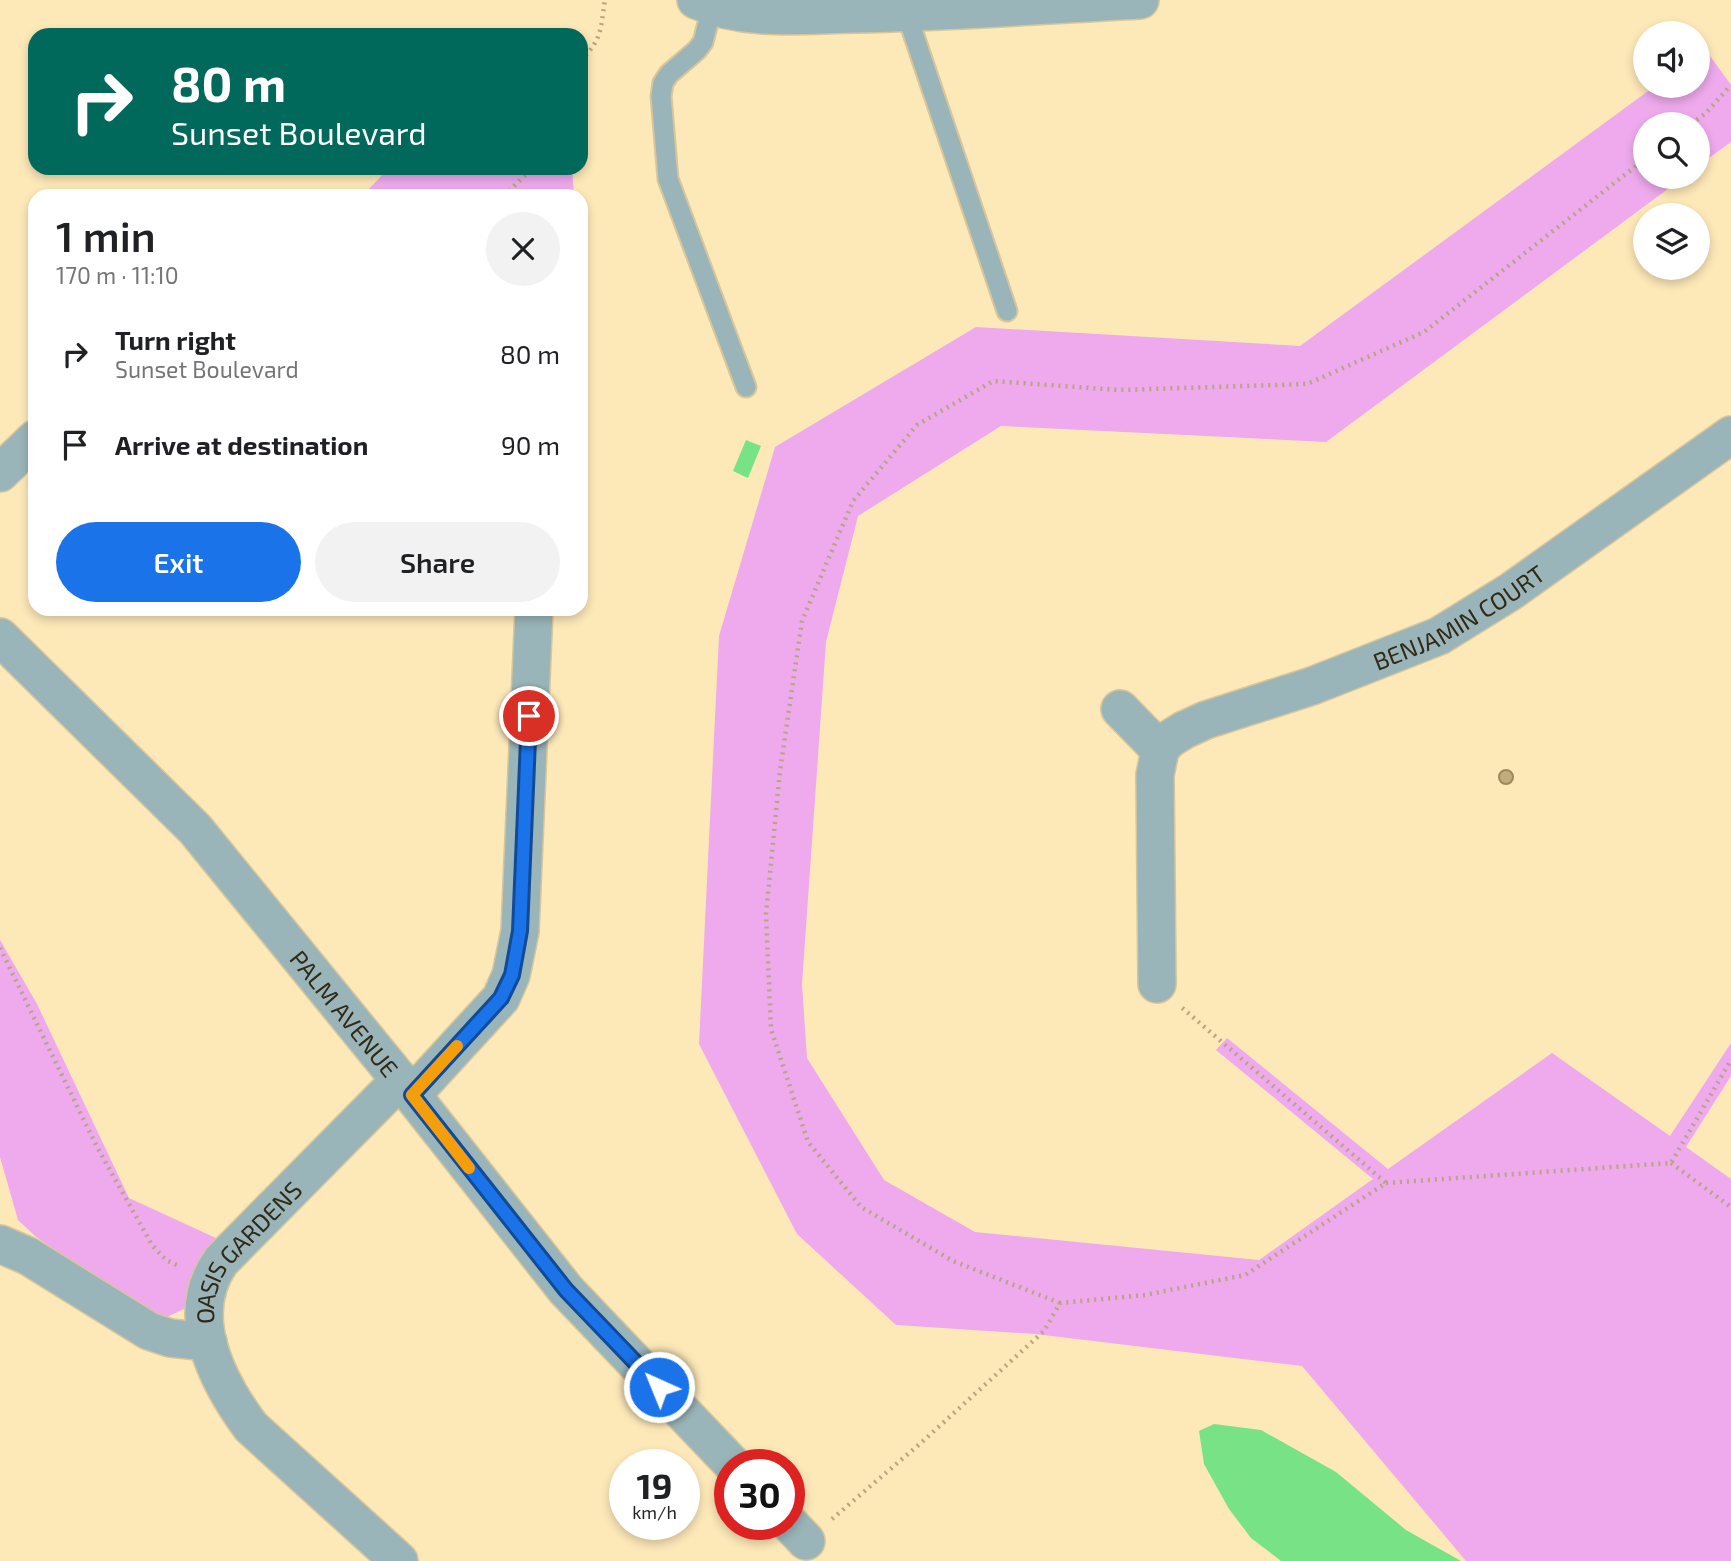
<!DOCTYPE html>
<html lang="en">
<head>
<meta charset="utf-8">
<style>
  :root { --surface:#fff; --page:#f2f2f2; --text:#202124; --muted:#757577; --accent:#1a73e8 }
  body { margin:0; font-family:"Exo 2",sans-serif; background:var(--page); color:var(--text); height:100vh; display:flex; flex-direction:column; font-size:26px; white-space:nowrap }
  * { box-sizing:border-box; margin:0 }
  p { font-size:23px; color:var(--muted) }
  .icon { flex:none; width:38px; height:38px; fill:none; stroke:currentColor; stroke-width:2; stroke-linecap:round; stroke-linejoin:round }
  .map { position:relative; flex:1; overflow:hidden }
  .panel { position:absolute; left:28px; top:189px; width:560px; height:427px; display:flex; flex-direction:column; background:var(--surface); border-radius:21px; box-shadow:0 4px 10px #0003 }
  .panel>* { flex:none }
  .hud { position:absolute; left:28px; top:28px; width:560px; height:147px; border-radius:21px; box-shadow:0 4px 10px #0003; background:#00695c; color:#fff; overflow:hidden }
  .controls { position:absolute; left:1633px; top:21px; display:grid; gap:14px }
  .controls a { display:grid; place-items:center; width:77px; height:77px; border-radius:50%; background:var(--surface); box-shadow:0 4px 10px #0003; font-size:35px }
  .speed { position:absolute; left:609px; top:1449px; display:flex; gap:14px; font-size:35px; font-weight:700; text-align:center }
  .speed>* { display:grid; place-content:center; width:91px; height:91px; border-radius:50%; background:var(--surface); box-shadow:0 4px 10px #0003; line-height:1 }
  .speed small { font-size:18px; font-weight:400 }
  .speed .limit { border:10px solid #d22; background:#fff; color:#111 }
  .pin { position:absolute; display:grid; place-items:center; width:60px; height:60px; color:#fff; margin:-30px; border:4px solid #fff; border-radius:50%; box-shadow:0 2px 7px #0007 }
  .me { position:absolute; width:77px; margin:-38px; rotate:316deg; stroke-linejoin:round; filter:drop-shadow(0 0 5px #0008) }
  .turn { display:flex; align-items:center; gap:24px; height:147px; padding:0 28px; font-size:32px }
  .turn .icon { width:91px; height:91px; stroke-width:2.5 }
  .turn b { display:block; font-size:49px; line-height:60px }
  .round { display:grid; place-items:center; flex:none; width:74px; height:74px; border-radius:37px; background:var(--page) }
  .overview { display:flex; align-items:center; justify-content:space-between; height:119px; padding:0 28px }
  h1 { font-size:42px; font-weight:600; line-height:52px }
  .cta { display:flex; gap:14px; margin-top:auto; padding:14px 28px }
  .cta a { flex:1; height:80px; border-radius:42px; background:var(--accent); color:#fff; font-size:28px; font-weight:600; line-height:80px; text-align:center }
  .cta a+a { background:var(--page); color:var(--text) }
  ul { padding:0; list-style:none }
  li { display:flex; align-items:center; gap:21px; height:91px; padding:0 28px }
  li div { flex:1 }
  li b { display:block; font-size:26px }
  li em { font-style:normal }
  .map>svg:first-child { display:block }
  .green { fill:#eeaaed }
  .water { fill:#78e287 }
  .building { fill:#c0ac7d; stroke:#9c885b; stroke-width:2 }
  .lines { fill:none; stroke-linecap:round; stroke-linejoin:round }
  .lane-casing { stroke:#d8c69b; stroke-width:23 }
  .street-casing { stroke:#d8c69b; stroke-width:40 }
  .path { stroke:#b6a57f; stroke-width:4.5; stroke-dasharray:2 5; stroke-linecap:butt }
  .lane { stroke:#9ab5b9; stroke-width:19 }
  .street { stroke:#9ab5b9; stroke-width:37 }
  .route-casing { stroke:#114b97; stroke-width:18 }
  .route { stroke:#1a73e8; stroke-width:12 }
  .slow { stroke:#f59e0b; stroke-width:12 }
  .labels { text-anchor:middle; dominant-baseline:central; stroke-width:5; stroke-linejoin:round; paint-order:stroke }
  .street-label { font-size:24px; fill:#312916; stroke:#fde8b8 }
</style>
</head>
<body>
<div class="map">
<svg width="1731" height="1561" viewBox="0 0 1731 1561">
  <rect width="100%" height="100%" fill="#fde8b8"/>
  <!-- green -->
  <path class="green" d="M1705,49L1731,85V142L1698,166V124H1645V177H1684L1326,442L1001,426L858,516L826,642L802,984L807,1058L884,1180L975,1232L1259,1260L1373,1179L1216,1050L1227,1038L1388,1169L1552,1053L1670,1136L1731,1043V1076L1686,1147L1731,1179V1561H1466L1302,1366L1035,1334L896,1325L797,1234L699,1044L719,636L775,447L976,327L1300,346L1655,86H1698V54Z
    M389,168H572L574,196H362Z
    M0,940L37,1004L129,1198L218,1239L190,1306L167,1317L131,1303L35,1236L18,1220L0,1157Z"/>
  <!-- water -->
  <path class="water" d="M746,440L761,446L748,478L733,471Z
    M1214,1424L1261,1430L1336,1472L1406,1530L1461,1561H1281L1251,1538L1229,1509L1204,1464L1199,1431Z"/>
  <!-- building -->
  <path class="building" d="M1499 777a7 7 0 1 1 14 0a7 7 0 1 1-14 0Z"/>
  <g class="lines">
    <!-- lane casing -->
    <g class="lane-casing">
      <path id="lane" d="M712,7L703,42L697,50L669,74L663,83L661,96L668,179L746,387
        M906,12L1007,311"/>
    </g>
    <!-- street casing -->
    <g class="street-casing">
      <g id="street">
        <path d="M696,0C746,22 802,15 855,14C950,12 1045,5 1140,0"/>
        <path d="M0,473L35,439"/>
        <path id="s1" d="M0,637L195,829L412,1095L566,1290L733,1465"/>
        <path d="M1120,709L1160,750"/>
        <path id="s2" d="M1157,984L1155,775L1160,750L1168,740L1184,730L1206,720L1312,686L1439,636L1510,592L1731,435"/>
        <path d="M412,1095L501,998L511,975L520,931L534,609"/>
        <path d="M0,1244L28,1256L149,1331L170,1338L208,1342"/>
        <path d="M789,1523L806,1541"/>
        <path id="s3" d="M399,1561L251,1427C216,1380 183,1314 221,1261L400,1080"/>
      </g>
    </g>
    <!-- path -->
    <path class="path" d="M581,61C603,37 600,30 605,0
      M1691,124L1706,113L1731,85
      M504,196L524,176L539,168
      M0,948L97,1147L152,1245L166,1260L179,1266
      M1671,1163L1731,1207
      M1386,1183L1671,1163L1731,1060
      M1060,1303L953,1261L861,1207L808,1142L771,1029L766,914L780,771L802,621L853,501L917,425L993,381L1119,390L1307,384L1424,332L1645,159
      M832,1519L922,1442L1044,1331L1060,1303L1145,1295L1245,1275L1386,1183L1180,1006"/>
    <!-- lane -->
    <use href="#lane" class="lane"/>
    <!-- street -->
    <use href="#street" class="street"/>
  </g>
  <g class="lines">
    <!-- route casing -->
    <g class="route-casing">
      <path id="route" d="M529,716L520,931L512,975L501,998L412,1095L566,1290L659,1387"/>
    </g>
    <!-- route -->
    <use href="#route" class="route"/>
    <!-- slow -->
    <path class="slow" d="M457,1046L412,1095L469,1168"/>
  </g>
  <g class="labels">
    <!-- street labels -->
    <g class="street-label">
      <text stroke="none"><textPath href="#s2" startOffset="564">BENJAMIN COURT</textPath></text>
      <text stroke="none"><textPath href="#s1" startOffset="511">PALM AVENUE</textPath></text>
      <text stroke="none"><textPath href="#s3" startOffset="401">OASIS GARDENS</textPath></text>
    </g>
  </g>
</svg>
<div class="controls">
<a><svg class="icon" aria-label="sound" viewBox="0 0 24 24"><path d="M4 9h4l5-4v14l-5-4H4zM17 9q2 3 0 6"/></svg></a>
<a><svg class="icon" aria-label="search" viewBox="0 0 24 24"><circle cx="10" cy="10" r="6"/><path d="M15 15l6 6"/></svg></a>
<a><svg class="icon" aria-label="layers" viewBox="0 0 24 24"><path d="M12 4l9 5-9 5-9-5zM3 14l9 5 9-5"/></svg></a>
</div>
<div class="speed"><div>19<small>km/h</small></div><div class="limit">30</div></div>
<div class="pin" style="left:529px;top:716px;background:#d93025"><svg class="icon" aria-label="arrive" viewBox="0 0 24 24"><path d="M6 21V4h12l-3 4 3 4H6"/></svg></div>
<svg class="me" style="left:659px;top:1387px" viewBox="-20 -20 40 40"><circle r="17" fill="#1a73e8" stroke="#fff" stroke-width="3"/><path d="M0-11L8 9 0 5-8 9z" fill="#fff"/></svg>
<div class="hud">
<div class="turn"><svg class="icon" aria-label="right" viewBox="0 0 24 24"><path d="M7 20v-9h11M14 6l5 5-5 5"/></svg><div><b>80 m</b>Sunset Boulevard</div></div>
</div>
<section class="panel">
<div class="overview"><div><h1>1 min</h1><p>170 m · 11:10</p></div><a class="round"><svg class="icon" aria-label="close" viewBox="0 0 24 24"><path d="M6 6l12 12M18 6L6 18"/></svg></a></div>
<ul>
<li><svg class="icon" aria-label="right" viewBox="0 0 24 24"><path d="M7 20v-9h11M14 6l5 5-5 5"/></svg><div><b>Turn right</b><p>Sunset Boulevard</p></div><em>80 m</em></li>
<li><svg class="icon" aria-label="arrive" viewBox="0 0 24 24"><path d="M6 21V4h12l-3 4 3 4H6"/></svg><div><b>Arrive at destination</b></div><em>90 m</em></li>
</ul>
<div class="cta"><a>Exit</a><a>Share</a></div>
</section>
</div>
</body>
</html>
